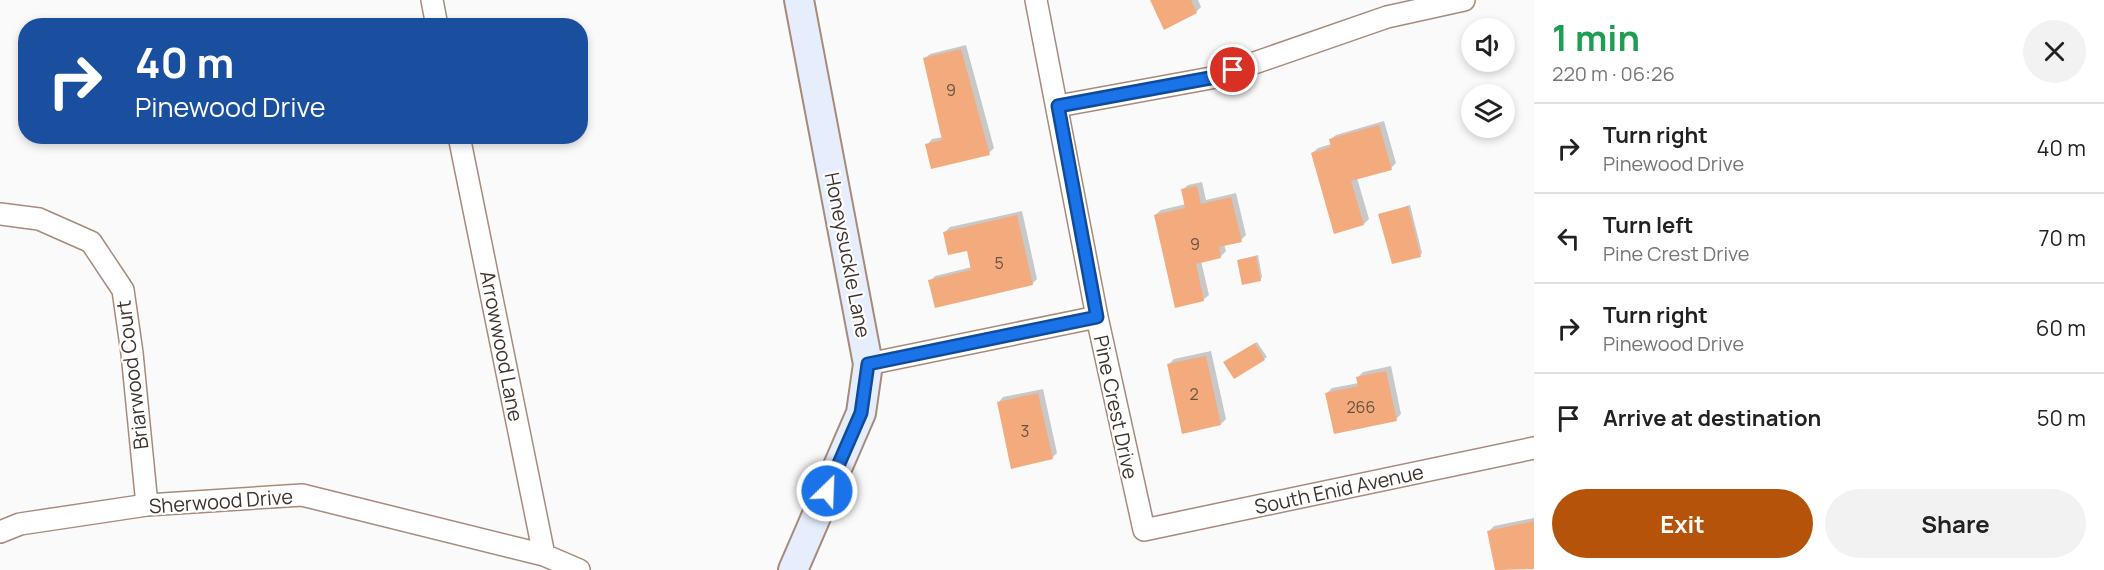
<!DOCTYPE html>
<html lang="en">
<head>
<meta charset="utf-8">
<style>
  :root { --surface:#fff; --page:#f2f2f2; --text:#222; --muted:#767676; --line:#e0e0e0; --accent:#b45309 }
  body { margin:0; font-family:Manrope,sans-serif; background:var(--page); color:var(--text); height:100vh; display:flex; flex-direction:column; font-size:22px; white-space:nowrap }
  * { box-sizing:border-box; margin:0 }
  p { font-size:20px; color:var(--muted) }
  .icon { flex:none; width:33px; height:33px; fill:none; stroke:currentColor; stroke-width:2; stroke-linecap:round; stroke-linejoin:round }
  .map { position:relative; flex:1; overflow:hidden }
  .sheet { display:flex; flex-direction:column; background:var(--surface); width:570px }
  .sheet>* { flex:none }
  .guide { position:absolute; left:18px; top:18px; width:570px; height:126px; border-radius:24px; box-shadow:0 3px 9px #0003; background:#1a4fa0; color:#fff; overflow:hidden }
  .fabs { position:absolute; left:1461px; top:18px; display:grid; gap:12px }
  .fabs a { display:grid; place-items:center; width:54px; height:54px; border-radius:50%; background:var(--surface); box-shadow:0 3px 9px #0003; font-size:30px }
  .pin { position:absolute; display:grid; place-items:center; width:51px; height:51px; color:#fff; margin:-26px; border:3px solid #fff; border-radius:50%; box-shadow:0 2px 6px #0007 }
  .me { position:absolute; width:66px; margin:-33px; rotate:24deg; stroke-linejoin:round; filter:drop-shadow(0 0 4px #0008) }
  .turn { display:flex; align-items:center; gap:21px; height:126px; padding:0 18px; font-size:27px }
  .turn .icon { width:78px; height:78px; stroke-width:2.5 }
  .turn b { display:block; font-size:42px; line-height:51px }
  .round { display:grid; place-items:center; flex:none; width:63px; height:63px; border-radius:32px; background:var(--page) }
  .headline { display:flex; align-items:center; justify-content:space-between; height:102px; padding:0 18px }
  h1 { font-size:36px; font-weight:700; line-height:45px; color:#1e9e55 }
  .primary-button { display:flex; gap:12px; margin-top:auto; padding:12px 18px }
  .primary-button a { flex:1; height:69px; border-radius:36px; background:var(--accent); color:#fff; font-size:24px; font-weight:700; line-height:69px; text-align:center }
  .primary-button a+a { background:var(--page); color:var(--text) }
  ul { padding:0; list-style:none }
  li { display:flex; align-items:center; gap:18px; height:90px; padding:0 18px; border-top:2px solid var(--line) }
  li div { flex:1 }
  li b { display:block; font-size:22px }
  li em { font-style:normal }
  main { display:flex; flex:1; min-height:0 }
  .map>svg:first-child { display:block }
  .shadow { fill:#0003 }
  .building { fill:#f3ab7e }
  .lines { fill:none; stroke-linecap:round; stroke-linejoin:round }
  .street-casing { stroke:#a78b7a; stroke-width:24 }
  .secondary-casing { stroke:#a78b7a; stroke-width:32 }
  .street { stroke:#fff; stroke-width:21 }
  .secondary { stroke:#e6edfc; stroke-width:28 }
  .route-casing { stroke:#114b97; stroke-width:15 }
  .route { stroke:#1a73e8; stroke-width:10 }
  .labels { text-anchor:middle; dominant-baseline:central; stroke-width:4.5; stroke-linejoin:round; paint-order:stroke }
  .number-label { font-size:16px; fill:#6b5140 }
  .street-label { font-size:20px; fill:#3e332c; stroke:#fff }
</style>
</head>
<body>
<main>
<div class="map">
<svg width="1534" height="570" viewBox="0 0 1534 570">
  <rect width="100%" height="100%" fill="#fafafa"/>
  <!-- shadow -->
  <path class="shadow" d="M1151,0H1198L1201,7L1196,12Z
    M966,45L994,148L989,153L927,145L932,139L943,137L924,59L930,54Z
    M1384,121L1396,163L1391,168L1357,178L1369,219L1364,224L1312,153L1318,148L1331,144L1330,140L1336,135Z
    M1202,182L1206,200L1236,193L1246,235L1241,240L1224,244L1226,251L1220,257L1201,261L1209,295L1203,300L1155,215L1161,210L1186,204L1182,190L1188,185Z
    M1410,205L1422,253L1420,255L1380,215Z
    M1022,211L1037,279L1032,284L930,281L935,276L972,267L968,249L944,233L950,227Z
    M1258,255L1262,277L1260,280L1239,260Z
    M1257,342L1267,357L1235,377L1228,360Z
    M1211,351L1226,419L1221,424L1169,364L1174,359Z
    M1391,366L1401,414L1396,419L1327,393L1332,388L1359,383L1357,378L1363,372Z
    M1043,389L1057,453L1052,458L998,403L1003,397Z
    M1534,518V567L1496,570L1489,531L1494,526Z"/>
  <!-- building -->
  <path class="building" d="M1150,0H1191L1197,13L1164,30Z
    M961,49L990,155L931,169L925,144L942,140L923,58Z
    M1379,125L1392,170L1351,181L1364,225L1334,234L1311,153L1331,147L1329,139Z
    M1197,186L1201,204L1231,197L1242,242L1219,247L1221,258L1196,264L1204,301L1175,308L1154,215L1185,208L1181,189Z
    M1408,206L1421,257L1392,264L1378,214Z
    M1017,215L1033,285L935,308L928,280L971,270L967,251L948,255L943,232Z
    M1256,256L1261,281L1242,285L1237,260Z
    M1255,343L1265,360L1234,379L1223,362Z
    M1206,356L1221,425L1182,434L1167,364Z
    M1386,371L1397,421L1334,434L1325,393L1358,386L1356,377Z
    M1038,393L1053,459L1011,469L997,402Z
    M1534,521V569L1495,570L1487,531Z"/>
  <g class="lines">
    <!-- street casing -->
    <g class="street-casing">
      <path id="street" d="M432,0L437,26
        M1036,0L1097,317L1144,530L1534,448
        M1058,106L1211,78L1387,17L1464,0
        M459,136L544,555
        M0,214L39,219L91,242L123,290L132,353L147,505
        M868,364L1097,317
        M0,532L20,524L147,505L302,495L544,555L579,570"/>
    </g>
    <!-- secondary casing -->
    <g class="secondary-casing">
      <path id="secondary" d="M793,570L861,413L868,364L799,0"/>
    </g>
    <!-- street -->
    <use href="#street" class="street"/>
    <!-- secondary -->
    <use href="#secondary" class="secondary"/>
  </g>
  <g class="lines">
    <!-- route casing -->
    <g class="route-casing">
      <path id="route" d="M827,491L861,413L868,364L1097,317L1058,106L1210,78L1233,70"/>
    </g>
    <!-- route -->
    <use href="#route" class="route"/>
  </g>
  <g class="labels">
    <!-- number labels -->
    <g class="number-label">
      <text x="951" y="90">9</text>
      <text x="1195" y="244">9</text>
      <text x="999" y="263">5</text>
      <text x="1194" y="394">2</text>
      <text x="1361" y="407">266</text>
      <text x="1025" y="431">3</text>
    </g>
    <!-- street labels -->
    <g class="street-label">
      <text transform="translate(848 255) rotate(79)">Honeysuckle Lane</text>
      <text transform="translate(502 346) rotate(79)">Arrowwood Lane</text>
      <text transform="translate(132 375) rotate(-97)">Briarwood Court</text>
      <text transform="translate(1116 407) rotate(78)">Pine Crest Drive</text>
      <text transform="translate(1339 489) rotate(-12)">South Enid Avenue</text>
      <text transform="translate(221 501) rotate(-4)">Sherwood Drive</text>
    </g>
  </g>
</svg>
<div class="fabs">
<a><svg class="icon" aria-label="sound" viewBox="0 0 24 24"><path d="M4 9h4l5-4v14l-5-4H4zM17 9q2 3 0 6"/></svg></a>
<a><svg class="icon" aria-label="layers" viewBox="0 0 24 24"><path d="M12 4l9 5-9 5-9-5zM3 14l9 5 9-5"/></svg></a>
</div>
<div class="pin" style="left:1233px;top:70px;background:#d93025"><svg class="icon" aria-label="arrive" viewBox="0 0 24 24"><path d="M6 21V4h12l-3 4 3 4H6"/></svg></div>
<svg class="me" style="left:827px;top:491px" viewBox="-20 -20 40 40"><circle r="17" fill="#1a73e8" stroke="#fff" stroke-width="3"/><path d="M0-11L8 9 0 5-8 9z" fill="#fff"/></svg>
<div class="guide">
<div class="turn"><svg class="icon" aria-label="right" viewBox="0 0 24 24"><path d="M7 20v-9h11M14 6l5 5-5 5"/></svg><div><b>40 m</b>Pinewood Drive</div></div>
</div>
</div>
<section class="sheet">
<div class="headline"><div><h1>1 min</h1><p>220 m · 06:26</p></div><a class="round"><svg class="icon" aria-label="close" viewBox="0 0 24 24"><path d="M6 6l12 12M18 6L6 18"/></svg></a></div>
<ul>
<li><svg class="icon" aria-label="right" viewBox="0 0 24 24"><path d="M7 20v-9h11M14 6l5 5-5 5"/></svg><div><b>Turn right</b><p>Pinewood Drive</p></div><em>40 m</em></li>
<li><svg class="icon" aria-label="left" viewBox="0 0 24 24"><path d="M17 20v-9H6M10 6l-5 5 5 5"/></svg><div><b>Turn left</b><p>Pine Crest Drive</p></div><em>70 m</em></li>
<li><svg class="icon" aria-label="right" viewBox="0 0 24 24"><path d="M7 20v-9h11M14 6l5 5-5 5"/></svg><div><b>Turn right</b><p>Pinewood Drive</p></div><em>60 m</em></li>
<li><svg class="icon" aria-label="arrive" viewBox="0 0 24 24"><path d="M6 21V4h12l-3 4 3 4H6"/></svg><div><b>Arrive at destination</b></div><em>50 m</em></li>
</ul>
<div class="primary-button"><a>Exit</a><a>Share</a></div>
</section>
</main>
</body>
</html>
